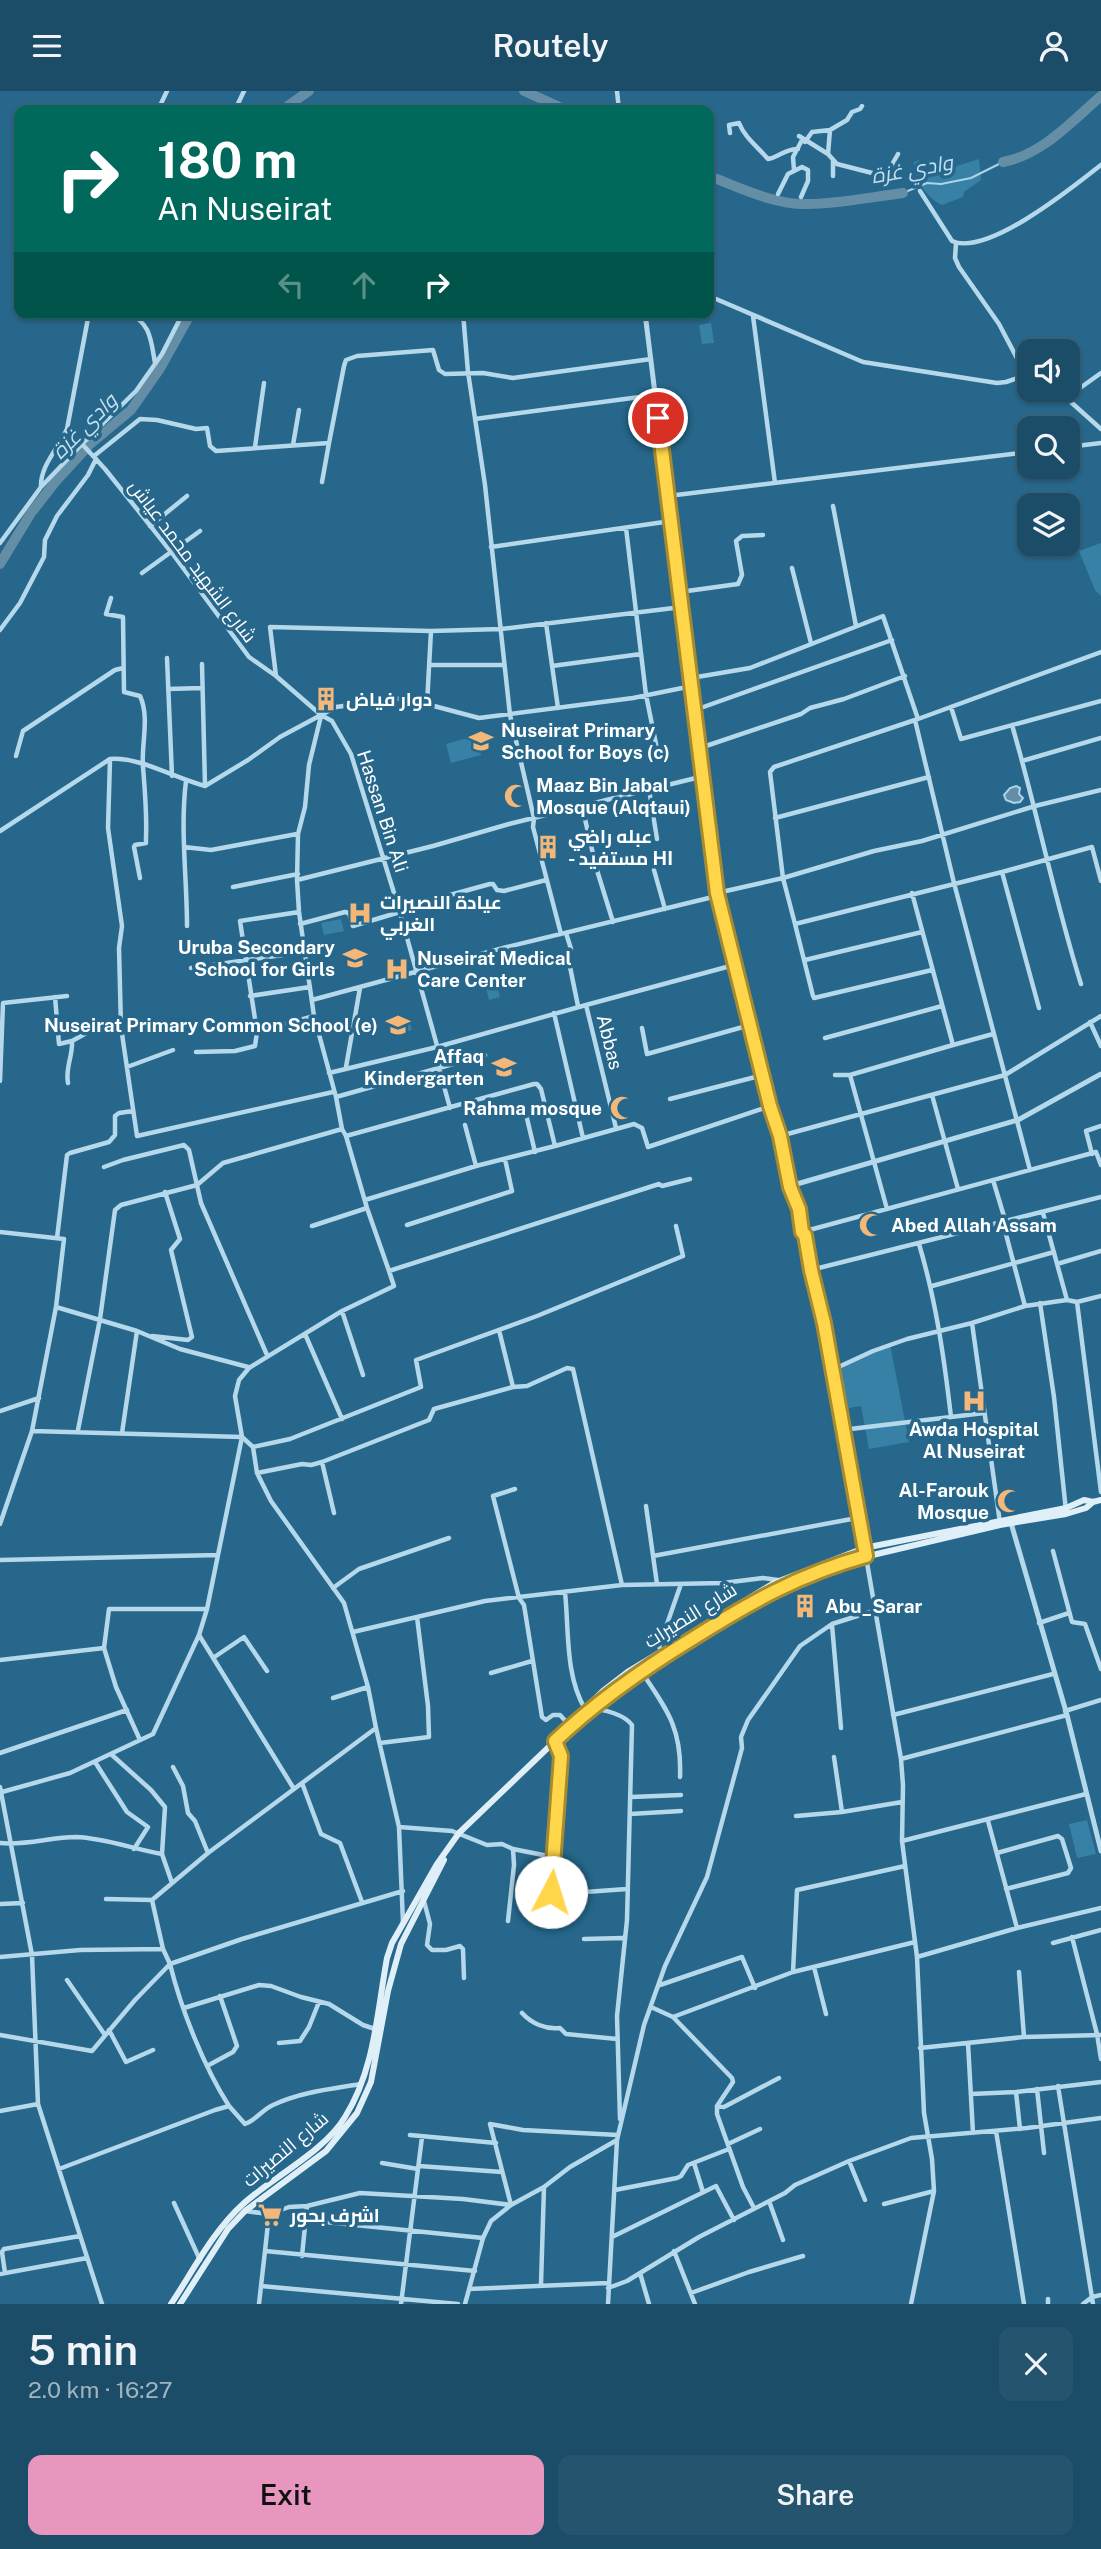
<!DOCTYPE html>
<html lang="en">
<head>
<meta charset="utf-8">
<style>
  :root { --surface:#1c4d68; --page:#25546e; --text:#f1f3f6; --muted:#a0b4c0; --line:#3a647c; --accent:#e797bd }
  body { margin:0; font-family:"Public Sans",Cairo,sans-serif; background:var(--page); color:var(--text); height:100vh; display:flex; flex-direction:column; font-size:26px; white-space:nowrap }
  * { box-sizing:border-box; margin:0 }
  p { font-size:23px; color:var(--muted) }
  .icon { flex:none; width:38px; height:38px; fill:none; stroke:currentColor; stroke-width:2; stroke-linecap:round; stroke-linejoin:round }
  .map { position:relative; height:2213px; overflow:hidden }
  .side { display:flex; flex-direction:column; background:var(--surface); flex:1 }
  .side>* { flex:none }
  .banner { position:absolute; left:14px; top:14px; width:700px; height:214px; border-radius:14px; box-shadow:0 2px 5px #0004,0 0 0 2px var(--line); background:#00695c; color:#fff; overflow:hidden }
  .fabs { position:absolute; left:1017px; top:248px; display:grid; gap:14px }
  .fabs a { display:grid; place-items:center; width:63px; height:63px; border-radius:14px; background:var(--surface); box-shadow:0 2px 5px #0004,0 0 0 2px var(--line); font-size:35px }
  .pin { position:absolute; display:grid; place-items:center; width:60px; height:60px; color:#fff; margin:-30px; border:4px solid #fff; border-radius:50%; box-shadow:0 2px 7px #0007 }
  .me { position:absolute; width:77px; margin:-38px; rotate:5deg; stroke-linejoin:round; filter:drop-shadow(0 0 5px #0008) }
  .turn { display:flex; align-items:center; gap:24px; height:147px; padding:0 28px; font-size:32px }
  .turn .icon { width:91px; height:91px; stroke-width:2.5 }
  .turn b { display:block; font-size:49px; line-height:60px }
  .lanes { display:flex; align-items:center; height:66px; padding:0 28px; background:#0003; justify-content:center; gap:35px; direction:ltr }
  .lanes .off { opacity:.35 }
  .round { display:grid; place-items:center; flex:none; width:74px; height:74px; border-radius:14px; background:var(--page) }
  .overview { display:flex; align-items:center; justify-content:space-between; height:119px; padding:0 28px }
  h1 { font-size:42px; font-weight:600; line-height:52px }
  .action { display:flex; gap:14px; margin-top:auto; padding:14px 28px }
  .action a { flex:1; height:80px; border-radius:14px; background:var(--accent); color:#111; font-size:28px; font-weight:600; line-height:80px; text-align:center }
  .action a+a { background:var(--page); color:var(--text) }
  header { display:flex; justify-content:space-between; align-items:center; height:91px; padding:0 28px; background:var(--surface); font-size:32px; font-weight:600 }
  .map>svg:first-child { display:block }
  .green { fill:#3881a6 }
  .water { fill:#648ea5; stroke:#a9d5ea; stroke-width:2 }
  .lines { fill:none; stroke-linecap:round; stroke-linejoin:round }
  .stream { stroke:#a9d5ea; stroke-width:2 }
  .river { stroke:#648ea5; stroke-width:10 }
  .minor { stroke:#b5d8ea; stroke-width:4.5 }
  .tertiary { stroke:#b5d8ea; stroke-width:5 }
  .secondary { stroke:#dfeff8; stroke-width:6 }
  .route-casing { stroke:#a68a30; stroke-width:18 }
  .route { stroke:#ffd54a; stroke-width:12 }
  .labels { text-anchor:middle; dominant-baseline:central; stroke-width:7; stroke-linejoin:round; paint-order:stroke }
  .street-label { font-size:19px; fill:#fff; stroke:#26678b }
  .poi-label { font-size:19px; font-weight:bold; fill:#fff; stroke:#26678b; text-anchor:start }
  .water-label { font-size:21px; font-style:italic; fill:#c1e1f1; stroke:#26678b }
</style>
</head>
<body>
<header><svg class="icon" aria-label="menu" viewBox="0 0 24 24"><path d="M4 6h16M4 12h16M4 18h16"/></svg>Routely<svg class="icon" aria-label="person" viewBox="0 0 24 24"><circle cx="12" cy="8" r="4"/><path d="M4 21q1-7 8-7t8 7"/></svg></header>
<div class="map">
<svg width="1101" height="2213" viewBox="0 0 1101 2213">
  <rect width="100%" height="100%" fill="#26678b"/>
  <!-- green -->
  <path class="green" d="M979,68L981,89L964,101L963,106L942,114C928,108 913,87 914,71L919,69L924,78L935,82Z
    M711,232L714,252L702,253L699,234Z
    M1101,452V505L1095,499L1079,460Z
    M482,643L486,658L480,660L481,664L451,672L446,653Z
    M341,828L344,840L324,844L321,832Z
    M495,885L500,906L489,909L484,888Z
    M409,928L412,939L391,944L389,933Z
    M890,1253L909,1351L869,1358L861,1315L843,1318L836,1278Z
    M1087,1729L1096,1763L1077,1767L1069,1733Z"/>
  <!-- water -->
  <path class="water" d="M1016,695L1020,697L1019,703L1023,707L1020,711L1014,712L1006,709L1004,704L1010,697Z"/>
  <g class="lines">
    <!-- stream -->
    <path class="stream" d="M903,102L927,92L941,93L971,87L1003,71"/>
    <!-- river -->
    <path class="river" d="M524,0L566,19
      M282,19L309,0
      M1003,71C1042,64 1072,30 1101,5
      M709,85C739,96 774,114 807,113C839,113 871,106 903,102
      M0,473L31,422L56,390L89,354L131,319L159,279L191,222"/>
    <!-- minor -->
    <path class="minor" d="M617,0L619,19
      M158,19L167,0
      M235,19L244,0
      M830,39L828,63L837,73L876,83L886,81L890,77L898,63
      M730,42L729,34L739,32C745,47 757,55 768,68C778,67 784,58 798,58
      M799,45L828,63
      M805,51L812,41L830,39L847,29L852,21L860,18L862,15
      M833,69V85
      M794,79L793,66L802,49
      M920,100L952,150C987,166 1073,96 1101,74
      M778,103L788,83L802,76L808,79V90L801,106
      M956,152L955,167L959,176L999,233L1020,273L1029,283
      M709,205L863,271L997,292L1006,291L1029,283
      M127,222C151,231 151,250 155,272
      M463,222L468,281L485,394L510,624L534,727L533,736L561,843
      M753,225L775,392
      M1055,299L1063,304L1101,338
      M1066,307L1101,282
      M475,328L655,304
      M82,353L105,378L172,462L249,566L276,585L321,624L332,630L351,663L399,818L443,976
      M293,354L299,319
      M255,356L264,292
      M1068,356L1101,352
      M94,365L140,328L157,329L196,338L207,337L210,355L216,360L329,352L344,275L346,269L357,265L433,259L439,279L445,283L483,282L513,287L651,268
      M322,391L329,352
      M41,396C40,375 58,358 67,338L89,222
      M668,405L1029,361
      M833,415L856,535
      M150,435L187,405
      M626,437L646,604L657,658
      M0,452L41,396L82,353L136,300L162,263L183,222
      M491,456L671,430
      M792,477L811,552
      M142,482L200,440
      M680,501L738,493L742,484L736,450L742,445L763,444
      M111,507L106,523L123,526L124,601L140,605C150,626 141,654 143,676C145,700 147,722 146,746V752L135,754L134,756L140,787
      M546,532L558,617
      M0,539L20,512L44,466L45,449L57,425L88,384L96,368
      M431,540L501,538L682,516
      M1101,561L918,628L774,676L770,681L783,787L874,760L922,750L1035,715L1101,699
      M167,567L172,685
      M202,573L205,694
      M430,574H504
      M552,575L641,563
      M276,585L270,536L431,540L427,613
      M691,587L750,577L883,525L918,628
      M168,598L202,597
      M951,616L961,648L1101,610
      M695,619L892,549
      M321,625L309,674L305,716L298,743L297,789L299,821L314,925L336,1006L342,1038L346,1045L367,1117L389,1180
      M915,629L954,792L1030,1079
      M1012,634C1037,720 1054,807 1081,893
      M700,657L801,623L810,617L844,608L905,585
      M16,665L23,640L115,579L123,577
      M1022,670L1101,647
      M186,690C180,738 187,787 187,835
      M649,698L657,748
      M582,715L596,776L613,831
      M775,727L929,686
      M0,740L110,668C141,666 174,687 205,695L248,669L280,646L336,616L404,607L479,627L633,607L692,595
      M184,756L211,759L297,743
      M654,779L665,818
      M1002,781L1039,917
      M297,789L433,755L509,733L704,685
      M233,796L298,783
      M717,802L783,787L795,833L1002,781L1092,756L1101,790
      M399,818L490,793H493L497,799L504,800L546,789
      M300,833L345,821L349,822L353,835L400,821
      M795,833L813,905
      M566,842L571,858L568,866L578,915
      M805,869L922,841
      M191,877L304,861
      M250,905L310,896
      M55,906L59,953L72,950L92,939L121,936L119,857L122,835L108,737L110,669
      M814,907L932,879
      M312,909L507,856L717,805
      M586,914L734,874
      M554,922L583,1047
      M1090,931L1101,955
      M121,936L137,1045L333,1001
      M642,937L647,963L750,934
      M257,941L240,830L299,821
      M825,947L942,915
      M953,954L993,943
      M196,961L235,960L255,955L257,941L314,925
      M127,976L173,959
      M346,976L360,897
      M439,977L450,1017
      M329,982L437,956L586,914L616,1037
      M835,984H850L953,954L912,802
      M850,984L887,1118
      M0,990L3,912L67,905
      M68,992C65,977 73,965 72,950
      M932,1004L958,1098
      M336,1006L485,964
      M670,1008L763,984
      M525,1019L535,1061
      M465,1034L476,1075
      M346,1045L534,993H537L541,998L555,1055L476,1075L365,1109
      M780,1045L1005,984L1101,925
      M555,1055L634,1033L642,1037L648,1056L770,1015
      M1092,1063L1086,1040L1101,1035
      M104,1076L123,1069L184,1054L189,1059L201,1112L267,1264
      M993,1089L1006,1132
      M1043,1122L1067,1209
      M1003,1132L1025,1215
      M407,1134L512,1100L505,1068
      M312,1135L367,1117
      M676,1135L683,1165L537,1225L416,1269L421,1296L290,1348L253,1356L242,1346L235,1305L239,1289L249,1277L342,1220L394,1195L389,1180L659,1093L662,1095L690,1088
      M0,1141L64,1148L56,1216L32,1340L0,1433
      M802,1141L1096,1061L1101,1074
      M57,1147L67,1064L70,1062L109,1051L115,1044V1025L119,1022L133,1020
      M919,1153C936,1210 944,1266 951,1326L984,1322
      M1057,1173L1101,1160
      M811,1179L1101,1106
      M932,1195L1054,1161
      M1077,1211L1101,1401
      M1040,1212L1054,1306L1066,1420
      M56,1216L137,1240L180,1258L248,1276
      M342,1220L363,1284
      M972,1232L1000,1432
      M305,1243L342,1328
      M152,1245L188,1249L192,1246L171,1159L180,1148L165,1101
      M832,1279L873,1260L907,1248L972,1232L1025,1215L1067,1209L1077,1211L1101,1205
      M513,1296L527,1295L567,1277L573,1278L622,1494
      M0,1320L39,1307
      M78,1339L100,1228L115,1119L121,1114L197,1094L223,1072L342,1038
      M842,1339L951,1326
      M122,1342L137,1240
      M322,1371L334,1422
      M257,1382L302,1373L311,1374L322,1371L429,1329L434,1318L513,1296L499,1239
      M515,1398L493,1405L519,1507L524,1514L542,1626L546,1629L553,1624H560L570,1635
      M646,1415L657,1493
      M1053,1460L1072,1531L1085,1533L1101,1578
      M653,1465L857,1427
      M866,1466L901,1668L903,1694L902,1750L917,1866L924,2022L932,2068L934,2100L911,2213
      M0,1469L218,1464
      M333,1497L359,1478L449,1447
      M565,1501C569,1539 565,1584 585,1618
      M1039,1532L1069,1522
      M832,1534L841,1637
      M353,1541L485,1510L622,1494L723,1492L763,1487L778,1489
      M199,1544L294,1698
      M104,1557L116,1596L140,1649
      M662,1560L659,1556L681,1493
      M213,1567L244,1546L267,1580
      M0,1569L104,1557L109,1518H207
      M641,1580C667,1619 682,1637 680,1686
      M491,1582L532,1570
      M333,1607L368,1596
      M592,1618C604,1618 625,1624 632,1634L627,1829L617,1925L620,2028
      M1065,1620L1101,1609
      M893,1624L1053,1583
      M376,1637L399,1736L403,1832
      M555,1650L561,1665L551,1801L557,1803L627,1798
      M380,1652L429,1646L428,1615L417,1526
      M0,1662L127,1619
      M112,1664L151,1699L165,1716L162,1763L172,1792
      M834,1666L842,1721
      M901,1668L1067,1624
      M95,1671L127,1721L148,1736L134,1758
      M173,1676L183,1695L188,1722L195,1730L208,1762
      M302,1692L321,1743L340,1752L362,1811
      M0,1696L32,1864L38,2013L102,2213
      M2,1701L70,1682L153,1643L199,1544L207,1518L242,1346L32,1340
      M631,1706L681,1704
      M630,1723L681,1720
      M796,1725L842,1721L902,1711
      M988,1730L1017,1837
      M399,1736L452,1740L487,1754L502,1753L513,1758L514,1774L508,1830
      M902,1750L1086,1703
      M0,1752C25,1755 51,1746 76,1746C105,1747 133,1758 162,1763
      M513,1758L553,1766
      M997,1762L1058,1745L1062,1748L1071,1777L1068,1782L1006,1798
      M106,1808L152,1809
      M424,1810L430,1833L427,1854L432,1859H446L460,1855L463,1858L464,1887
      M0,1813L23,1812
      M1072,1846L1097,1943L1101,1968
      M584,1848L623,1847
      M1053,1852L1101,1839
      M0,1866L80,1859L163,1858
      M917,1866L1017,1837L1101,1817
      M814,1876L826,1923
      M793,1881L797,1799L905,1775
      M1019,1881L1024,1946
      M67,1889L105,1944
      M660,1894L742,1866L755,1897
      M651,1916L673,1926L732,1987L733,1991L717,2015V2023L743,2096L754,2117
      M184,1917L259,1894L271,1895L301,1906L329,1913L363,1934L375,1938
      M522,1922C531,1932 546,1939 560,1937L566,1943L617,1948
      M673,1926L793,1881L915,1851
      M109,1939L126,1971L153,1959
      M0,1944L92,1960L135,1909L170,1873L163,1858L152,1809L208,1762L376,1637L368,1596L344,1512L271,1410L257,1382L253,1356
      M279,1952L300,1950L309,1936L319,1911
      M968,1952L973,2042
      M920,1957L1024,1946L1101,1944
      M207,1975L233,1961L237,1955L220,1905
      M1058,1995L1093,2213
      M1037,1998L1044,2062
      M1016,2001L1020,2038
      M971,2003L1016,2001L1101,1991
      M229,2015C204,1976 181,1918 170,1873L242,1848L403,1800
      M717,2015L724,2016L779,1987
      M0,2020L38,2013
      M996,2040L1024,2213
      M410,2044L496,2052
      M728,2053L760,2038
      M849,2070L865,2109
      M382,2072L418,2078
      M694,2072L703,2101
      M419,2075L502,2081
      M59,2078L215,2019L229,2015L245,2033C256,2029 262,2019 273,2014C301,2001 331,1998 361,1993
      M615,2099L677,2087L681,2085L688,2074L729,2058
      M769,2110L783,2149
      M174,2112L200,2169
      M884,2113L934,2100
      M245,2120L269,2123L289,2116L307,2115L360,2102L463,2108L511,2114L490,2033L523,2039L618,2044
      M269,2123L265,2160L475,2180
      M306,2129L483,2147
      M612,2146L716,2095L734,2129
      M674,2160L695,2213
      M302,2165L307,2115
      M5,2182L2,2161L4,2158L80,2145
      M640,2182L649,2213
      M0,2183L87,2167
      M541,2193L544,2096
      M261,2195L265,2160
      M608,2197L627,2190L699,2146L785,2102L795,2094L849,2070L911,2047L1027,2037L1101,2027
      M469,2198L608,2192
      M691,2202L749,2181L803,2165
      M259,2213L261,2195L458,2213
      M401,2213L422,2046
      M465,2213L483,2147L491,2130L511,2114L544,2096L570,2076L617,2049
      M608,2213L617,2049L644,1934L665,1875L707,1786L742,1657L741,1646L748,1629L800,1555L832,1533L876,1519
      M1048,2213V2208
      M1083,2213L1092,2206L1101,2204"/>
    <!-- tertiary -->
    <path class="tertiary" d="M645,222L717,802L770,1015L780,1045L790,1095L799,1118L802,1141L805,1144L811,1179L824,1232L865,1460
      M790,1095L1018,1029L1101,983
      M1011,1432L1067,1624L1101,1760"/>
    <!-- secondary -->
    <path class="secondary" d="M580,1626L621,1594L664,1564L769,1501L843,1471L1000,1434L1066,1423L1086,1417L1093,1411
      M171,2213C193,2180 213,2140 243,2113C273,2086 325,2060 345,2026C375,1978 377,1921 387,1867L392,1852L437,1773L459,1742L578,1628L580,1622L603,1600L629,1580L774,1492L864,1457L1066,1417L1084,1409L1093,1411L1101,1409
      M180,2213L228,2138L245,2120L326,2060L357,2022L371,1991L388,1900L401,1853L444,1769"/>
  </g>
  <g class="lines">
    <!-- route casing -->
    <g class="route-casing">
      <path id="route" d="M551,1801L561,1665L555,1650C597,1610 643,1578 692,1548C749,1512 800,1483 866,1465L824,1232L811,1179L805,1144L802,1141L799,1118L790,1096L780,1045L770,1015L717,802L658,327"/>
    </g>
    <!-- route -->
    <use href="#route" class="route"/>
  </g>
  <!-- icons -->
  <defs>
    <g id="building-bare" transform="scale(1.89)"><path d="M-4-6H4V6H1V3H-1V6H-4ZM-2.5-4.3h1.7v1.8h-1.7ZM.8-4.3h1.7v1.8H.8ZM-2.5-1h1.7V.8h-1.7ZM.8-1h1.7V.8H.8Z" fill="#f3b77a" stroke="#26678b" stroke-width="2.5" paint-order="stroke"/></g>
    <g id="school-bare" transform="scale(1.89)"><path d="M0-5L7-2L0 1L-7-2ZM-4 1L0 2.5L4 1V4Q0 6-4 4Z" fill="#f3b77a" stroke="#26678b" stroke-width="2.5" paint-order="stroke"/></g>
    <g id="mosque-bare" transform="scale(1.89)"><path d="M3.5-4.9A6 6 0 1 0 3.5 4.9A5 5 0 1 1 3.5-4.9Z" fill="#f3b77a" stroke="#26678b" stroke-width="2.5" paint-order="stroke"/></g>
    <g id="hospital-bare" transform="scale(1.89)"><path d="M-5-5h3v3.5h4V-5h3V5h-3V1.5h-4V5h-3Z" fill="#f3b77a" stroke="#26678b" stroke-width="2.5" paint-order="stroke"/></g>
    <g id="supermarket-bare" transform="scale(1.89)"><path d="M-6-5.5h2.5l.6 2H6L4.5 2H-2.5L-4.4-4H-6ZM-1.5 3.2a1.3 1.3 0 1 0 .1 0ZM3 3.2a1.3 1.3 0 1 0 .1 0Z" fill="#f3b77a" stroke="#26678b" stroke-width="2.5" paint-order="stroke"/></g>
  </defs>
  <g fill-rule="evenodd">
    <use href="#building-bare" x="326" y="608"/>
    <use href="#school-bare" x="481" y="650"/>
    <use href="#mosque-bare" x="516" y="705"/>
    <use href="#building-bare" x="548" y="756"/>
    <use href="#hospital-bare" x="360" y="822"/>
    <use href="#school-bare" x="355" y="867"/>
    <use href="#hospital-bare" x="397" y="878"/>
    <use href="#school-bare" x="398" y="934"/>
    <use href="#school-bare" x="504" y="976"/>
    <use href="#mosque-bare" x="622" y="1017"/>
    <use href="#mosque-bare" x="871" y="1134"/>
    <use href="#hospital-bare" x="974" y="1310"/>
    <use href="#mosque-bare" x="1009" y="1410"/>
    <use href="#building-bare" x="805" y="1515"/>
    <use href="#supermarket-bare" x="270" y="2124"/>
  </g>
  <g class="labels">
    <!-- street labels -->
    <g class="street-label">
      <text transform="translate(193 470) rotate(53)">شارع الشهيد محمد عياش</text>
      <text transform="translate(383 720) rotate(72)">Hassan Bin Ali</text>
      <text transform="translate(610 951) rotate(76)">Abbas</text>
      <text transform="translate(690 1524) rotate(-32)">شارع النصيرات</text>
      <text transform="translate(285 2058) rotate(-40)">شارع النصيرات</text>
    </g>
    <!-- poi labels -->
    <g class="poi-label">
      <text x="346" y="608">دوار فياض</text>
      <text x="501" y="639">Nuseirat Primary<tspan x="501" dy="22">School for Boys (c)</tspan></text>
      <text x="536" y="694">Maaz Bin Jabal<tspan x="536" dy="22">Mosque (Alqtaui)</tspan></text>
      <text x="568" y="745">عبله راضي<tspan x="568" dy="22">- مستفيد HI</tspan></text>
      <text x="380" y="811">عيادة النصيرات<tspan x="380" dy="22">الغربي</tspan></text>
      <text x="335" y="856" text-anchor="end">Uruba Secondary<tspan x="335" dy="22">School for Girls</tspan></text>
      <text x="417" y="867">Nuseirat Medical<tspan x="417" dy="22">Care Center</tspan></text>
      <text x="378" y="934" text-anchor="end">Nuseirat Primary Common School (e)</text>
      <text x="484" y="965" text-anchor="end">Affaq<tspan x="484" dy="22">Kindergarten</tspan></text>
      <text x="602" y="1017" text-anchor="end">Rahma mosque</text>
      <text x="891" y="1134">Abed Allah Assam</text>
      <text x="974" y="1338" text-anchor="middle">Awda Hospital<tspan x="974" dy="22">Al Nuseirat</tspan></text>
      <text x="989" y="1399" text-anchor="end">Al-Farouk<tspan x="989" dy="22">Mosque</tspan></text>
      <text x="825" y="1515">Abu_Sarar</text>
      <text x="290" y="2124">اشرف بحور</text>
    </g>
    <!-- water labels -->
    <g class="water-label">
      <text transform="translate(912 78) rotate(-10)">وادي غزة</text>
      <text transform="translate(84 335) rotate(-45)">وادي غزة</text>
    </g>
  </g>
</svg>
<div class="fabs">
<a><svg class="icon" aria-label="sound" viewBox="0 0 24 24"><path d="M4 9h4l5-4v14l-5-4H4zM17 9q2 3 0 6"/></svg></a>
<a><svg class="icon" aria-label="search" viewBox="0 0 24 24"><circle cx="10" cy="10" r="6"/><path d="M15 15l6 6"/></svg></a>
<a><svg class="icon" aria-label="layers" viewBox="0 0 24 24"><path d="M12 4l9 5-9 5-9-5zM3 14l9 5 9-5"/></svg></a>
</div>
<div class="pin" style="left:658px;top:327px;background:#d93025"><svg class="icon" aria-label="arrive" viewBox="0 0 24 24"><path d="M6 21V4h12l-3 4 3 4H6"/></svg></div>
<svg class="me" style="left:551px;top:1801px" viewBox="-20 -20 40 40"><circle r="19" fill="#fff"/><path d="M0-13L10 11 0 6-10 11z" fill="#ffd54a"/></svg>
<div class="banner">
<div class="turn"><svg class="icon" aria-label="right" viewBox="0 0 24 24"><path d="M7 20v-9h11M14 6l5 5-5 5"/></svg><div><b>180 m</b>An Nuseirat</div></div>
<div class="lanes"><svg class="icon off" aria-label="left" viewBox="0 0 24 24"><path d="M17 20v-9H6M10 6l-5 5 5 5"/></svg><svg class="icon off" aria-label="ahead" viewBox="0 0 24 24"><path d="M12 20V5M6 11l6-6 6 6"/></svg><svg class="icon" aria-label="right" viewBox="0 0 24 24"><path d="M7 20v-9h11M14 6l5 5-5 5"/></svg></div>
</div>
</div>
<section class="side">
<div class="overview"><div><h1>5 min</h1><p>2.0 km · 16:27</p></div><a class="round"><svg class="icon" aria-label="close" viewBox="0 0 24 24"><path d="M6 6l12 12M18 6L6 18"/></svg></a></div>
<div class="action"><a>Exit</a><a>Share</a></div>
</section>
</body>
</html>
